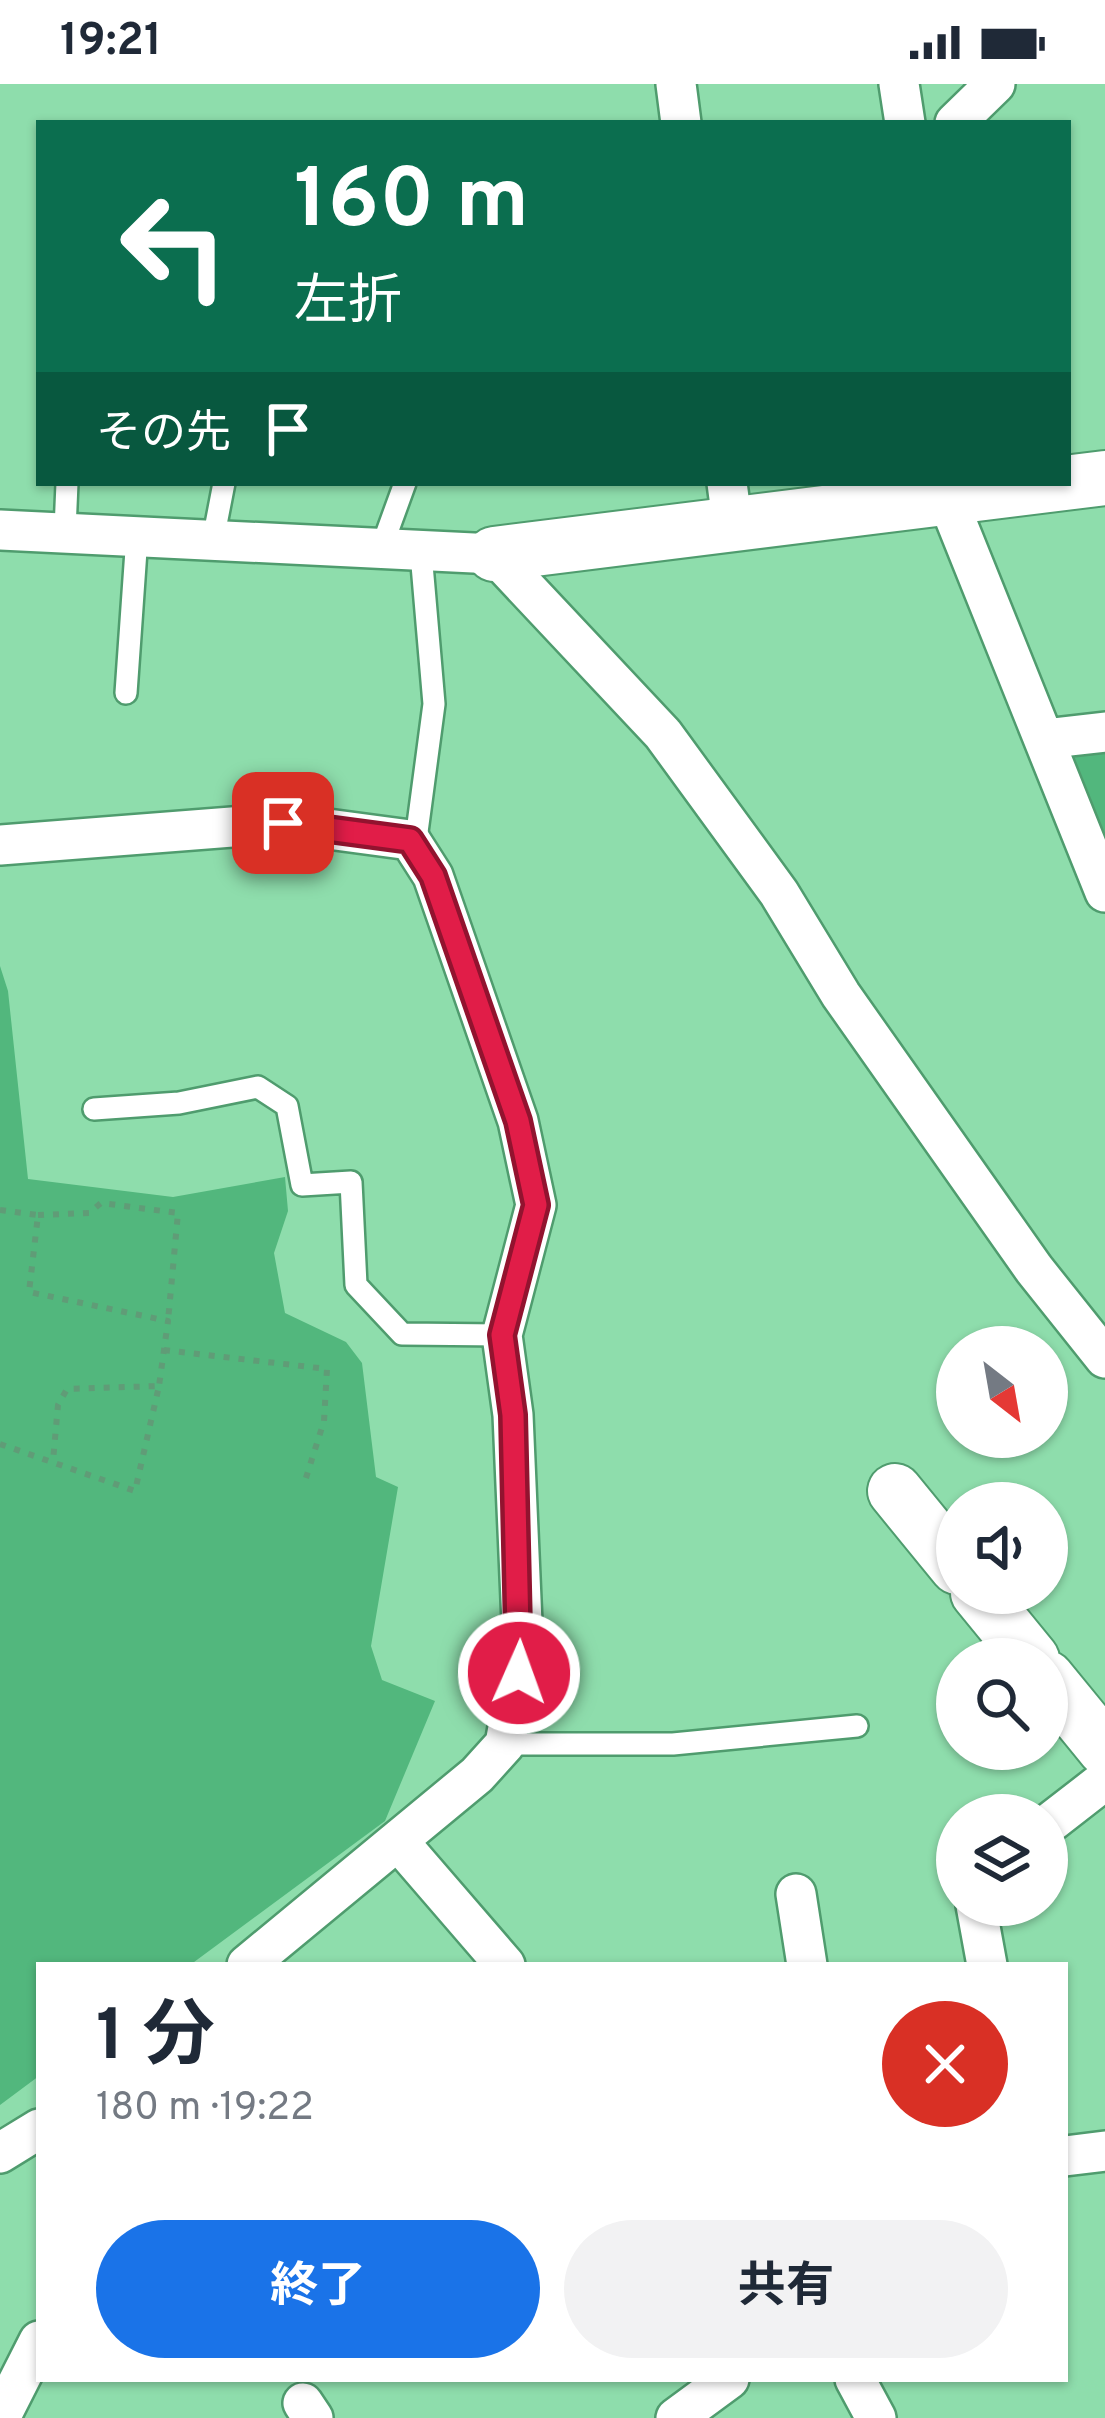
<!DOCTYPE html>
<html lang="ja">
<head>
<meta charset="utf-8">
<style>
  :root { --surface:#fff; --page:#f2f2f3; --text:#1f2937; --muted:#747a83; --accent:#1a73e8 }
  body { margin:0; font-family:Overpass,"Noto Sans JP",sans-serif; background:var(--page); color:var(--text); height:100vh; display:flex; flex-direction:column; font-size:45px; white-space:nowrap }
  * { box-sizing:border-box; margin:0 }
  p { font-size:39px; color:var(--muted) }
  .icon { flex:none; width:66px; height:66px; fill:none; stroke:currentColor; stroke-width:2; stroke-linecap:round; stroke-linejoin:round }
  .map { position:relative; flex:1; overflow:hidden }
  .panel { position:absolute; left:36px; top:1878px; width:1032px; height:420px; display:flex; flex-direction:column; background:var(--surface); border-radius:0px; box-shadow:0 3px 9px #0004 }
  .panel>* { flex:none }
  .top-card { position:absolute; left:36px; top:36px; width:1035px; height:366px; border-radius:0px; box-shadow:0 3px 9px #0004; background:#0b6e4f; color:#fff; overflow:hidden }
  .needle { width:78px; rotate:149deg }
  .fabs { position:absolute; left:936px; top:1242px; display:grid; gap:24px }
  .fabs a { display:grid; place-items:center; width:132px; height:132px; border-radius:50%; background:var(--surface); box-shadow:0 3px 9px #0004; font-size:60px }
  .pin { position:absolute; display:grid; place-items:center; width:102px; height:102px; color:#fff; margin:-51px; border-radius:24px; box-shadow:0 6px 18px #0006 }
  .me { position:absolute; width:132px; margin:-66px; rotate:2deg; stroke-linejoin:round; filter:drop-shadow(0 0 9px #0008) }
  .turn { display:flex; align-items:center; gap:42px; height:252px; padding:0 60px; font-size:54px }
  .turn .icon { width:156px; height:156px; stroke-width:2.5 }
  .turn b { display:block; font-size:84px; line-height:102px }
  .then { display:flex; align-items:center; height:114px; padding:0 60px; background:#0003; gap:24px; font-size:45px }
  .round { display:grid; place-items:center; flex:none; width:126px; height:126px; border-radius:63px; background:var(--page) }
  .summary { display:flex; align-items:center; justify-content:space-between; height:204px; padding:0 60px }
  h1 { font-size:72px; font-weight:700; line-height:90px }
  .button { display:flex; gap:24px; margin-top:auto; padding:24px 60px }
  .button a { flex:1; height:138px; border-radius:72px; background:var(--accent); color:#fff; font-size:48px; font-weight:700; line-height:138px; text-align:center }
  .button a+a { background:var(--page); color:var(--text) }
  .status { display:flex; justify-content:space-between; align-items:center; height:84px; padding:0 60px; background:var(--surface); direction:ltr }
  .status svg { height:33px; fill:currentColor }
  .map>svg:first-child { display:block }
  .green { fill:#52b77d }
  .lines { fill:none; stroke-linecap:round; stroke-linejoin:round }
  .lane-casing { stroke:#4f9c6e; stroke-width:26 }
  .street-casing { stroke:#4f9c6e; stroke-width:44 }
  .secondary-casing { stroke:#4f9c6e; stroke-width:58 }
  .path { stroke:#609c77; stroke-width:6; stroke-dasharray:6 9; stroke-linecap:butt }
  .lane { stroke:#fff; stroke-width:21 }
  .street { stroke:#fff; stroke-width:39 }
  .secondary { stroke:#fff; stroke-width:54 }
  .route-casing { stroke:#92132f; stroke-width:30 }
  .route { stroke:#e11d48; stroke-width:21 }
</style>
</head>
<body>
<div class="status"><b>19:21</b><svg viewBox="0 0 49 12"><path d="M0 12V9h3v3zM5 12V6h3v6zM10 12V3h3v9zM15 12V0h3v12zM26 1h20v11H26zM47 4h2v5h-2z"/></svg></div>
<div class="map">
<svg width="1105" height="2334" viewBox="0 0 1105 2334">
  <rect width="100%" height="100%" fill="#8eddac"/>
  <!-- green -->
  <path class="green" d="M1105,661V767L1067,680L1080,664Z
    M0,882L8,907L28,1095L173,1113L285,1093L288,1127L274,1169L285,1229L346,1258L362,1279L376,1393L398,1403L371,1562L382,1596L435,1617L385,1737L190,1881H39V1992L0,2021Z"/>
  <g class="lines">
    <!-- lane casing -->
    <g class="lane-casing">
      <path id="lane" d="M65,446L67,399
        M213,456L224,399
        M381,465L405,399
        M126,609L137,452
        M415,763L434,620L421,469
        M94,1025L179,1019L258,1003L287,1022L302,1101L351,1098L356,1201L402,1250L502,1251
        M505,1660H673L857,1642"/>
    </g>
    <!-- street casing -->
    <g class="street-casing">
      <path id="street" d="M676,0L681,39
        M899,0L905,39
        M955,39L995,0
        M727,399L733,444
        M946,399L948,417L1105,808
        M0,446L494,470L663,650L779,809L841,911L1034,1185L1105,1274
        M1044,655L1105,648
        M0,761L283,739L410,756L433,792L518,1037L536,1121L502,1251L513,1331L523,1562L505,1660L477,1691L247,1881
        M1047,1741L1105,1696
        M398,1757L505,1881
        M796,1810L807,1881
        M976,1821L987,1881
        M0,2069L39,2045
        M1065,2072L1105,2067
        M855,2295L876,2334
        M303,2319L313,2334
        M0,2334L39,2257
        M676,2334L729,2295"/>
    </g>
    <!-- secondary casing -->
    <g class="secondary-casing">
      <path id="secondary" d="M494,470L1105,394
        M895,1407L957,1483
        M978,1509L1032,1575
        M1047,1594L1105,1665"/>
    </g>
    <!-- path -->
    <path class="path" d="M0,1126L38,1131L29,1208L168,1237L159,1302
      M38,1131L89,1129L101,1119L178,1129L168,1237
      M164,1266L327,1285L324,1337L305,1397
      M0,1360L135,1407L159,1302L67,1305L58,1321L53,1377"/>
    <!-- lane -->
    <use href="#lane" class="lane"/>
    <!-- street -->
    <use href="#street" class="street"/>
    <!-- secondary -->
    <use href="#secondary" class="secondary"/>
  </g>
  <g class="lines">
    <!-- route casing -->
    <g class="route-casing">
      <path id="route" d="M283,739L410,756L433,792L518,1037L536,1121L502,1251L513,1331L519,1589"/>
    </g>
    <!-- route -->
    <use href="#route" class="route"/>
  </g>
</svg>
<div class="fabs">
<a><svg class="needle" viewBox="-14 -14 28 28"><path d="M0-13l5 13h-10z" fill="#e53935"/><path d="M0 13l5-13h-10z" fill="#747a83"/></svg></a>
<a><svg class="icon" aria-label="sound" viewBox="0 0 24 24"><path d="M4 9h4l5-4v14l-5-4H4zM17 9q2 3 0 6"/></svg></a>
<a><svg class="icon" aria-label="search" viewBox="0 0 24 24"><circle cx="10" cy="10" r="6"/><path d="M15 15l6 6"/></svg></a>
<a><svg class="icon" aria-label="layers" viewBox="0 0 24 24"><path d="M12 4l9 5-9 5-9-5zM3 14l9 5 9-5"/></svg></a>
</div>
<div class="pin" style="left:283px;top:739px;background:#d93025"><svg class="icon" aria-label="arrive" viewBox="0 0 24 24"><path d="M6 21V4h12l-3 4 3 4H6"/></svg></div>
<svg class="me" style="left:519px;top:1589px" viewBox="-20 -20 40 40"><circle r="17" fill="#e11d48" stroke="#fff" stroke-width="3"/><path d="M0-11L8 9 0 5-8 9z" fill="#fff"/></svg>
<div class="top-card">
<div class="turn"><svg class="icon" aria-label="left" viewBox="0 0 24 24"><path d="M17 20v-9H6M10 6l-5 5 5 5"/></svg><div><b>160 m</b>左折</div></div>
<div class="then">その先<svg class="icon" aria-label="arrive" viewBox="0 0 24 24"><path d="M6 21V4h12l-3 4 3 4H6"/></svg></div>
</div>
<section class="panel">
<div class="summary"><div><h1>1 分</h1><p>180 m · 19:22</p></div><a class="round" style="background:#d93025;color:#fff"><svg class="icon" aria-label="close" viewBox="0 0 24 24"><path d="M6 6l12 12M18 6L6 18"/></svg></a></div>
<div class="button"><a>終了</a><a>共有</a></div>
</section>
</div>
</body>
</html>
